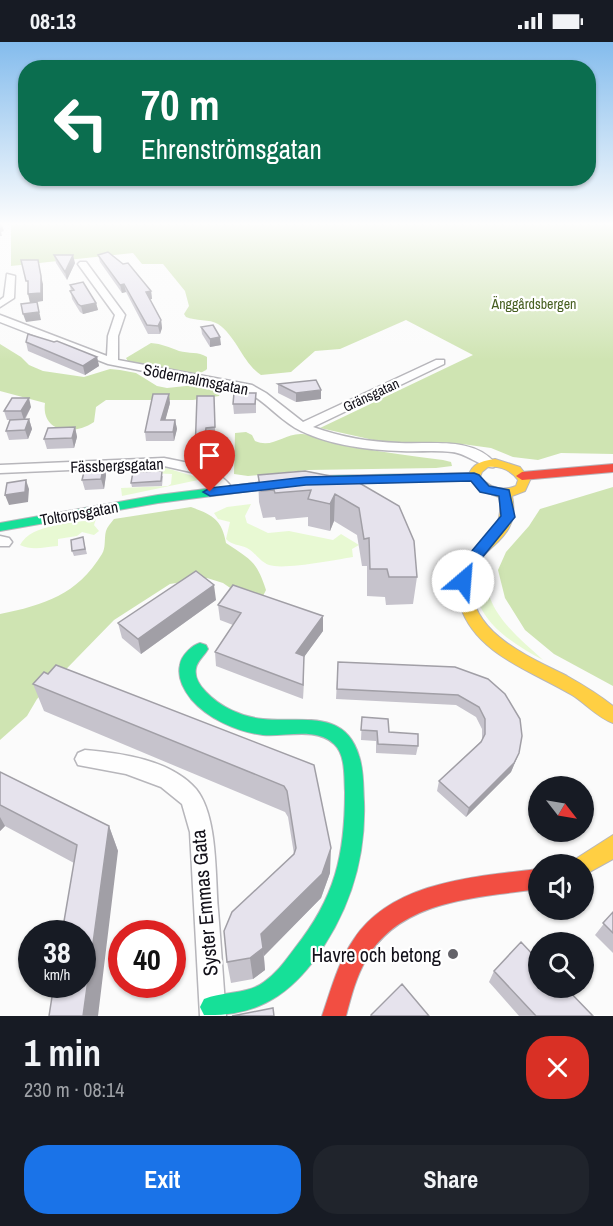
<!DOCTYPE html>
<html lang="en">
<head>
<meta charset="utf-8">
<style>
  :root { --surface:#171b24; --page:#20242c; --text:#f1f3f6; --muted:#9ea1a6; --accent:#1a73e8 }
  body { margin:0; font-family:"Archivo Narrow",sans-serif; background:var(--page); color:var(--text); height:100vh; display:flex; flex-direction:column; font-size:22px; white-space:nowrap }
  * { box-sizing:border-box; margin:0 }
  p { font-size:20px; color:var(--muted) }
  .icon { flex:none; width:33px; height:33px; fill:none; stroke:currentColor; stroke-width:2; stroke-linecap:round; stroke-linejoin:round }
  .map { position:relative; height:974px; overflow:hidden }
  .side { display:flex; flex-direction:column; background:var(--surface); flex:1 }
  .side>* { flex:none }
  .hud { position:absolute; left:18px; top:18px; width:578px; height:126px; border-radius:24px; box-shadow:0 2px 4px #0004; background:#0b6e4f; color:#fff; overflow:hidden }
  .needle { width:39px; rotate:121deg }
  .tools { position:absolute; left:528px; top:734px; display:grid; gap:12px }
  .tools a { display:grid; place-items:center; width:66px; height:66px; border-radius:50%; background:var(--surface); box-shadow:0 2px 4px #0004; font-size:30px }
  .speed { position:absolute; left:18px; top:878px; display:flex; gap:12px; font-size:30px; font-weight:700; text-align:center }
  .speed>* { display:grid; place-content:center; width:78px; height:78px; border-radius:50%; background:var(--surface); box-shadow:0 2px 4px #0004; line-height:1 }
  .speed small { font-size:15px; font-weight:400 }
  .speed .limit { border:9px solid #d22; background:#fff; color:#111 }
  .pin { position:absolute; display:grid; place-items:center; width:51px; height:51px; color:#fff; margin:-62px -26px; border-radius:50% 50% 50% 0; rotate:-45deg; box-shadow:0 0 6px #0007 }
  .pin .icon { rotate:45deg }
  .me { position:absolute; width:66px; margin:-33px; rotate:27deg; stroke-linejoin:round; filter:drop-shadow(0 0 4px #0008) }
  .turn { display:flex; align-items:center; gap:21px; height:126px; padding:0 24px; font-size:27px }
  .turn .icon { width:78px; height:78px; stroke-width:2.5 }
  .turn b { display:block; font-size:42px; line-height:51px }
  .round { display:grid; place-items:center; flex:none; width:63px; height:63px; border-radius:24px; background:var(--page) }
  .headline { display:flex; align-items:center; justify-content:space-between; height:102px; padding:0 24px }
  h1 { font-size:36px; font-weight:800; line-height:45px }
  .cta { display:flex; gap:12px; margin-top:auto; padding:12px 24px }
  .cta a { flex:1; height:69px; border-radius:24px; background:var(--accent); color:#fff; font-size:24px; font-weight:800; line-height:69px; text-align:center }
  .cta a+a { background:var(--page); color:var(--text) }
  .status { display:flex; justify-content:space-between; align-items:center; height:42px; padding:0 30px; background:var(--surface); direction:ltr }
  .status svg { height:16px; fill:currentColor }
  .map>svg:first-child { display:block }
  .green { fill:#e8f9d3 }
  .forest { fill:#cfe4b2 }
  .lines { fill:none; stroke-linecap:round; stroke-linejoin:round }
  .street-casing { stroke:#b7b6bb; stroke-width:3 }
  .fast-casing { stroke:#b7b6bb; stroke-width:2 }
  .slow-casing { stroke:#b7b6bb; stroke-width:2 }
  .jam-casing { stroke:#b7b6bb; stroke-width:2 }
  .street { fill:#fefefe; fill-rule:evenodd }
  .fast { fill:#16e098; fill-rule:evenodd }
  .slow { fill:#ffcf43; fill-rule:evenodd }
  .jam { fill:#f24e42; fill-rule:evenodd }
  .wall { fill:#c6c3cc }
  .shaded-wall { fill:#a19fa6 }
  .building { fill:#e6e3ed; stroke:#a19fa6; stroke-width:1.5 }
  .route { fill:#1a73e8; stroke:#114b97; stroke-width:1.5 }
  .poi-dot { fill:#646369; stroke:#fff; stroke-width:2 }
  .labels { text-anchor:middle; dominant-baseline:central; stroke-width:4.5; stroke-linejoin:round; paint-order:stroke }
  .far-park-label { font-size:14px; fill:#475f21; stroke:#fff }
  .far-street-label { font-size:14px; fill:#13111a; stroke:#fff }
  .street-label { font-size:16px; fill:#13111a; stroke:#fff }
  .near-street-label { font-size:20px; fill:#13111a; stroke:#fff }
  .near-poi-label { font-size:20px; fill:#13111a; stroke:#fff; text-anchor:end }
</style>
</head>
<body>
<div class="status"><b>08:13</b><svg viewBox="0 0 49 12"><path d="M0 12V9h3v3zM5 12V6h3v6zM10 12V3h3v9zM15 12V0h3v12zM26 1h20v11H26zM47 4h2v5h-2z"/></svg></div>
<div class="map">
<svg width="613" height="974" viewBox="0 0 613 974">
  <rect width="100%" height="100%" fill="#fbfbfb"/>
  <!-- green -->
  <path class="green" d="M150,426H166L203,437L122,454L121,446L168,444L171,442L172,432L149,431Z
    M251,462L245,474L247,481L268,491L289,489L333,498L341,492L359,503L352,507L353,515C335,518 284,528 269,523C259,519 255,510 247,506C239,502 233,504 226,497L230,480L218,477L214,471L227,465Z
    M96,477L94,483L99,489L94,493L82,490L77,494L58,497V504C45,505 32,509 20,503C32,481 73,482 96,477Z
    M482,524C486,533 485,546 490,556C500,582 524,600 543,618C510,601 459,568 482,524Z"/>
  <!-- forest -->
  <path class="forest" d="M11,183H613V412L561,411L538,418L513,415L491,406L462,402H410L378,399L320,386L473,313L406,278L340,307L315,309L291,330L261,333C242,320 237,295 218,282C210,277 195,279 186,275L184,272L189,264L185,249L163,222H142L133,211L11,224Z
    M151,301C162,302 169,305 179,309C189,312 198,309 207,315V327C196,339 146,324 129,321L126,316Z
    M0,302L21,315L29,323L43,329L84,335L110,327L120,328L136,331L157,344L167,346L195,343L221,349L219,354L193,358H106L96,365L94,380C74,394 41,391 45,361L0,349Z
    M246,390L252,393L255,399C273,407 284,391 302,392C321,393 338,401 356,405C385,411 414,414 443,418L451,420L452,424L436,426L308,428L248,434L234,432L235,391Z
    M613,445V644L554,612L525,588L505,556L498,528L506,510L529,484L540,467Z
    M191,465C213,473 222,478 226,501C251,518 256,518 266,548L261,558L242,554L223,541L207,536L170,542L114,578L37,657L27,674L0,698V572C44,563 77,553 102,512C106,506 104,496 106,489C107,485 111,481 114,477Z"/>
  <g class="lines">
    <!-- street casing -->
    <g class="street-casing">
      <path id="street" d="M80,220H86L125,273L118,294V318L252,343L266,351L303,380L436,318H444V322L313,385C340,395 371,400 399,401C431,403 473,394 496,422L494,425C483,427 467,411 452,410C435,408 418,410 401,409C369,408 330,403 301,389C280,379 266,359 245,349L108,322L0,280V273L107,314L108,294L115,273L78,222Z
        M7,232L15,234L14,256L0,265V258L4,255Z
        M164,416C191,422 216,423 233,447L231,450H221L200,432L164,424L0,431V423Z
        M0,494L9,496L12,500L9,504H0Z
        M85,708C121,711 171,718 196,747C218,774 215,834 218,868C221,903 223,939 226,974H200L190,790L182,762L161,745L126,732L78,723L75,717L78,711Z"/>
    </g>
    <!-- fast casing -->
    <g class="fast-casing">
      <path id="fast" d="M474,431L478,432L480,435L478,438L319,442L313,438L319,434Z
        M285,437L289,438L291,441L289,444L158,461L0,489V481L158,453Z
        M200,601L206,603L208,607C205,613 197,619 196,626C194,635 200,644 206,650C220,665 242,675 263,677C300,681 345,666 359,714C364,729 363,745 364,760C366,820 348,873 312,921C284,957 253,974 204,973L200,965L204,957C224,949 247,953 264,940C277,931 286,918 295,906C335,856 345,813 345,750C344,735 346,713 334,702C316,685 286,695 263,693C238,690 208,677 191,657C184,648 177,635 180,623C181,614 192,603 200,601Z"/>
    </g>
    <!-- slow casing -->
    <g class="slow-casing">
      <path id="slow" d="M495,417L520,425L530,438L525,449L512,454C523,504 470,503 471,544C473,593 530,615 567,634C583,643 598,652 613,664V681C598,676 585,661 572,653C532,629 475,612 460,563C456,550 455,539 460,527C473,496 507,495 499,455L479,448L468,435C472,421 482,419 495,417ZM488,425C500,424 511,428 518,438L516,444C501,450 490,446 480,435L482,430Z
        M613,793V817L584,833V822H574L577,816Z"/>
    </g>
    <!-- jam casing -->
    <g class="jam-casing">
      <path id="jam" d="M613,422V430L522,438L516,434L522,430Z
        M538,827V847C477,856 400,857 366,918C356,935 351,955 346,974H322C331,948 338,920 354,897C393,839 475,835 538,827Z"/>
    </g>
    <!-- street -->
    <use href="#street" class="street"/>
    <!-- fast -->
    <use href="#fast" class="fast"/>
    <!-- slow -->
    <use href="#slow" class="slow"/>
    <!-- jam -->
    <use href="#jam" class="jam"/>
  </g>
  <!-- wall -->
  <path class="wall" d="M54,213L75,221L67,238L56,221Z
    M98,213L151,249L152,257H150L161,278L162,286L160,292H148L126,250L122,251L100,220Z
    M70,243L96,261L98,268L83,272L80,270L72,257Z
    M201,285L221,303L210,305L202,292Z
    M26,300L97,315L99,324L85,333L28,309Z
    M278,342L321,357L296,360L278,351Z
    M256,360V371L234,372L233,362Z
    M170,361L165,378H175L177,387L174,399H146L145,390Z
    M215,362V394L207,395L203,420H197L195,411Z
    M31,365L25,378L29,377L32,387L28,397L9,398L6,389L10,378H7L4,369Z
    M75,385L77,395L74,406L47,407L44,397Z
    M104,423L106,433L104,447L85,448L82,438Z
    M258,433L356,439L417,535L413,562L386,563L385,555L367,554V524H362L357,493L334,479L330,489L308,484V475L276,478L275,475L263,476L259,460Z
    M163,434L162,444L132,445L131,441Z
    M84,500L87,512L74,514L72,509Z
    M216,558L141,612L122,596L118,581Z
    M218,563L323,574V589L304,615L303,657L216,624L215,610L233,583L220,578Z
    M338,620L455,625L519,711L511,730L466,775L437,749L439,739L482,698V687L476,675L456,663L336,657Z
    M33,642L314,723L330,831L321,856L264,914L265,928L253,937L231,941L227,920L294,812L288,775L285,770L44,669Z
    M362,675L389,690L418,704L416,713L376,711V699L361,698Z
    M0,730L109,784L118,809L74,821L5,784L0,789Z
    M613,870V911L595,893Z
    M494,929L593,974H519L489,940Z"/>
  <!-- shaded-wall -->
  <path class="shaded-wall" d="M0,183H2L4,189L1,190L2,194H0Z
    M73,213L75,221L67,238L65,230Z
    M41,234L43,242V259L37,260L41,278L26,280L23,272L30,261L28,252Z
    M124,242L126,250L122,251L120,243Z
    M151,249L152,257L147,258L146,250Z
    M96,261L98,268L83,272L81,264Z
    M161,278L162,286L160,292L158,284Z
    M220,295L221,303L210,305V297Z
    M97,315L99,324L85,333L83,324Z
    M321,348V357L296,360V351Z
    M169,352L170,361L163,387L161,378Z
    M29,356L31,365L24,378L21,369Z
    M29,377L32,387L28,397L25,388Z
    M175,378L177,387L174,399L173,390Z
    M75,385L77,395L74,406L72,396Z
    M206,386L207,395L203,420L202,411Z
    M104,423L106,433L104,447L101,437Z
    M26,438L29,447L28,460L9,463L5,453Z
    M335,452L334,479L330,489V462Z
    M214,543L216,558L141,612L138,597Z
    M323,574V589L304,615L303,657V643L296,611Z
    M519,711L511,730L466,775L469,766Z
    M0,775L5,784L0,789Z
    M109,784L118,809L98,974H83Z
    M331,806L330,831L321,856L264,914L261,892Z
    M263,906L265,928L253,937L250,916Z"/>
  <!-- building -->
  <path class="building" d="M108,210L123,222L128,221L151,249L146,250L161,278L158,284L147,283L124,242L120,243L98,213Z
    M54,213H73L65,230Z
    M21,218H38L41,234V251L28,252V239H26Z
    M83,240L96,261L81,264L78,262L70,249L74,248L70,243Z
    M37,260L39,270L23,272L21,262Z
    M213,283L220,295L210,297L201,285Z
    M28,292L54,300L57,299L97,315L83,324L26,300Z
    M316,338L321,348L296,351L278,342Z
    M234,351H256L255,362H233Z
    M153,352H169L161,378H175L173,390H145Z
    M197,354H214L215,385L206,386L202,411H195Z
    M12,356H29L21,369H4Z
    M29,377L25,388L6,389L10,378Z
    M75,385L72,396L44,397L48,386Z
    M104,423L101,437L82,438L85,426Z
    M162,429L161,439L131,441L133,430Z
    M305,429L356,439L399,464L414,499L417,535H389L387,527H370L369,496L364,497L359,466L335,452L330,462L308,457L311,448L275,451L274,448L261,449L258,433Z
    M26,438L25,450L5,453L7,441Z
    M83,495L85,507L72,509L71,498Z
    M196,529L214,543L138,597L118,581Z
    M233,543L323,574L296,611L304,614L303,643L215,610L241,571L218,563Z
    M338,620L455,625L488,637L505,652L520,677L522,694L519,711L514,721L469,766L439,739L481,700L485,692V677L479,665L458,653L337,647Z
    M56,623L314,723L331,806L322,832L261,892L263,906L250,916L227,920L224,889L232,870L294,812L296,806L287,749L284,744L33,642L44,630L48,632Z
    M362,675L388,677L389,690L418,692V704L378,702L377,689L361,688Z
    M0,730L109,784L83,974H49L54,942H82V891H62L77,803L0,763Z
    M613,870V891L603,881Z
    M521,900L538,918V945H565L593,974H536L494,929Z
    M402,942L429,974H371V973Z
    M273,966L274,974H232Z"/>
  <!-- sky -->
  <linearGradient id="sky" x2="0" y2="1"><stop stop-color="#84bced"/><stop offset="0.57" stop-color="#fdfdfd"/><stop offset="1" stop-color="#fdfdfd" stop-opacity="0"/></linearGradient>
  <rect width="613" height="319" fill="url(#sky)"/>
  <!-- route -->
  <path class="route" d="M474,431L479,433L489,444L509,448L515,475L477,522L468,543L463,545L456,539L466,516L501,474L499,454L480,450L471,439L306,443L210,454L203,450L210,446L306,435Z"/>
  <!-- markers -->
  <circle class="poi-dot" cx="453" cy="912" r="6"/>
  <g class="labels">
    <!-- far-park labels -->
    <g class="far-park-label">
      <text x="534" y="262">Änggårdsbergen</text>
    </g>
    <!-- far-street labels -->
    <g class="far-street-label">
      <text transform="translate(371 353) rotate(-25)">Gränsgatan</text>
    </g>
    <!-- street labels -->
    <g class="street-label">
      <text transform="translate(196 337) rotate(11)">Södermalmsgatan</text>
      <text transform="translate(117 423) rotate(-2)">Fässbergsgatan</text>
      <text transform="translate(79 471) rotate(-10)">Toltorpsgatan</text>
    </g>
    <!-- near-street labels -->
    <g class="near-street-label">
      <text transform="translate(204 861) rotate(-95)">Syster Emmas Gata</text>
    </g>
    <!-- near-poi labels -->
    <g class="near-poi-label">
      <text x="441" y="912">Havre och betong</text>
    </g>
  </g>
</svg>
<div class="tools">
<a><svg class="needle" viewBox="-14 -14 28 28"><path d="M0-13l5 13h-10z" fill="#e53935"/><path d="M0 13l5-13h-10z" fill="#9ea1a6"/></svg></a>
<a><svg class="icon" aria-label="sound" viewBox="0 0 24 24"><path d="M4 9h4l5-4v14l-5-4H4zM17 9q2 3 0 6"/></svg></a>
<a><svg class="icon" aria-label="search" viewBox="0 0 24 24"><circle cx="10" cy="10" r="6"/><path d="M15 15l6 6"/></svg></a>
</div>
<div class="speed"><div>38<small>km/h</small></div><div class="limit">40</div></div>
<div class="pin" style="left:210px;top:450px;background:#d93025"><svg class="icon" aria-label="arrive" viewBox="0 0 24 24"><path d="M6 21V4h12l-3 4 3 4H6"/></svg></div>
<svg class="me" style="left:463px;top:539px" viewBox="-20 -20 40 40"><circle r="19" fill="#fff"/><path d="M0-13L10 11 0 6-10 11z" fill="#1a73e8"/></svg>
<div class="hud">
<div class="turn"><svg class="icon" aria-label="left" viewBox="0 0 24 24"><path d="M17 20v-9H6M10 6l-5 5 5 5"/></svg><div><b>70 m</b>Ehrenströmsgatan</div></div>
</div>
</div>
<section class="side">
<div class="headline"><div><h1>1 min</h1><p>230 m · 08:14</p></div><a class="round" style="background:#d93025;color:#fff"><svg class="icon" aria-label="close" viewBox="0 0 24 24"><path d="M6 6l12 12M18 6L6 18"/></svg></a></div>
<div class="cta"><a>Exit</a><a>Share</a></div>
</section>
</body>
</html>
